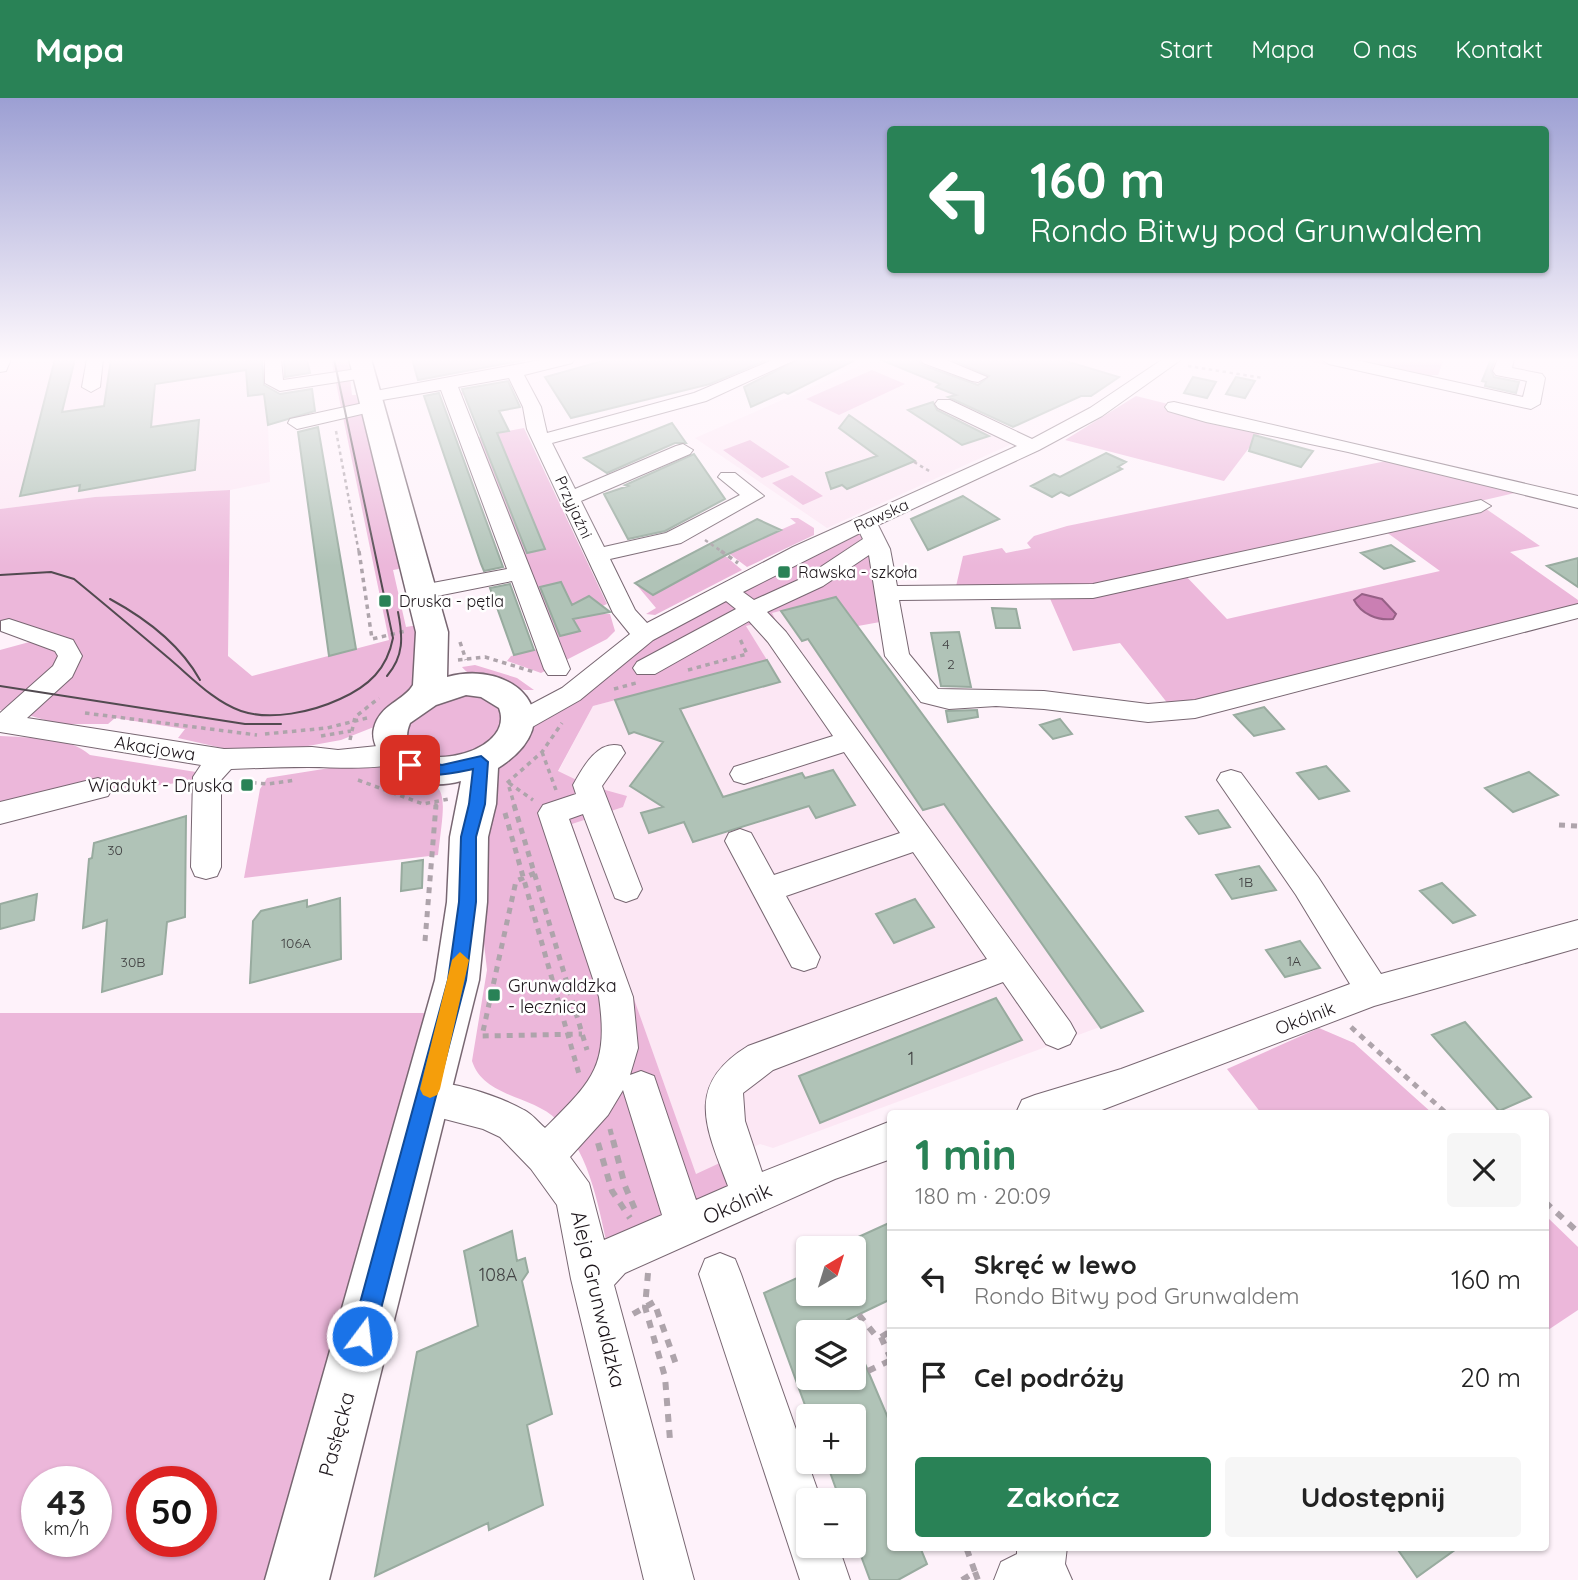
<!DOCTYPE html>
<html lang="pl">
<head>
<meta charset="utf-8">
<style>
  :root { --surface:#fff; --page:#f6f6f6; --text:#222; --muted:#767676; --line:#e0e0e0; --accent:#298256 }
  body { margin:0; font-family:Quicksand,sans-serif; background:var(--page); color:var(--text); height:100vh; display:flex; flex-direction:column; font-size:26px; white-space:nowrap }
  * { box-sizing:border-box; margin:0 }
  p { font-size:23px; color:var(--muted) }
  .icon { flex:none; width:38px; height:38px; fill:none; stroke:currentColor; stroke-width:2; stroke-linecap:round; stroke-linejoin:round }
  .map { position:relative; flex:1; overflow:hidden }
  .details { position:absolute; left:887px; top:1012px; width:662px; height:441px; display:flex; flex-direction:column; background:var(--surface); border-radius:7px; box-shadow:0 2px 5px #0004 }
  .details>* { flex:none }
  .banner { position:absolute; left:887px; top:28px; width:662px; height:147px; border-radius:7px; box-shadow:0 2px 5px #0004; background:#298256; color:#fff; overflow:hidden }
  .needle { width:46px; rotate:38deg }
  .fabs { position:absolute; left:796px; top:1138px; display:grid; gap:14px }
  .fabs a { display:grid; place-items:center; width:70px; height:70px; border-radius:7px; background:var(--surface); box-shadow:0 2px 5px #0004; font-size:35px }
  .speed { position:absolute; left:21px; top:1368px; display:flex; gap:14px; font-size:35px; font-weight:700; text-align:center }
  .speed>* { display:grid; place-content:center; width:91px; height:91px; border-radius:50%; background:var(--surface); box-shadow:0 2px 5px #0004; line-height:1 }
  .speed small { font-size:18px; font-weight:400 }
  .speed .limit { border:10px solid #d22; background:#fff; color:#111 }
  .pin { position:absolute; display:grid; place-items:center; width:60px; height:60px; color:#fff; margin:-30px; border-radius:14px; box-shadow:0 4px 10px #0006 }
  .me { position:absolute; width:77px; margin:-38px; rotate:15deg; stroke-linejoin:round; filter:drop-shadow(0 0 5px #0008) }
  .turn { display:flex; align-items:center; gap:24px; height:147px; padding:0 28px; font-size:32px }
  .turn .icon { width:91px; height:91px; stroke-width:2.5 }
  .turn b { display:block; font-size:49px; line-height:60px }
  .round { display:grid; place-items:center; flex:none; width:74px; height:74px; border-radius:7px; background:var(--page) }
  .summary { display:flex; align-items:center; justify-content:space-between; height:119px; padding:0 28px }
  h1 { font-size:42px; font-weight:700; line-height:52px; color:var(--accent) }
  .action { display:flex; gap:14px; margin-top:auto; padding:14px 28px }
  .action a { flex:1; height:80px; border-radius:7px; background:var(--accent); color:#fff; font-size:28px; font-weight:700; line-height:80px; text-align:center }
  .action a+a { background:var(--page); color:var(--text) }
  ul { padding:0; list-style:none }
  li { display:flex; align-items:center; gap:21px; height:98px; padding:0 28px; border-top:2px solid var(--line) }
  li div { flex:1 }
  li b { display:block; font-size:26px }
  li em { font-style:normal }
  header { display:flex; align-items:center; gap:42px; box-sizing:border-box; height:98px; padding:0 35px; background:var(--accent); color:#fff }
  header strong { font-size:33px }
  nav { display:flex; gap:38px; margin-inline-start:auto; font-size:24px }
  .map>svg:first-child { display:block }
  .built { fill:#fce7f4 }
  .green { fill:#ecb7da; fill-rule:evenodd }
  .water { fill:#ca7fb3; stroke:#966086; stroke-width:2 }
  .building { fill:#b0c3b7; stroke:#98ab9f; stroke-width:2 }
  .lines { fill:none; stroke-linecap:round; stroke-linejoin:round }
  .minor-casing { stroke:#786772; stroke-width:2 }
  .major-casing { stroke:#786772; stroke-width:3 }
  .path-far3 { stroke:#aea4ab; stroke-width:2.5; stroke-dasharray:3.5 3.5; stroke-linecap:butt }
  .path-far2 { stroke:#aea4ab; stroke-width:3.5; stroke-dasharray:4.5 4.5; stroke-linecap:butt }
  .path-far1 { stroke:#aea4ab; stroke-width:5; stroke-dasharray:6 6; stroke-linecap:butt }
  .path { stroke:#aea4ab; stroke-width:6; stroke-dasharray:8 8; stroke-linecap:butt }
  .minor { fill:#fff; fill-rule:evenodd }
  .major { fill:#fff; fill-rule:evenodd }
  .tram { stroke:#524a50; stroke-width:2 }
  .route { fill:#1a73e8; stroke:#114b97; stroke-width:2 }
  .slow { fill:#f59e0b }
  .poi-dot { fill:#298256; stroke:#fff; stroke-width:2.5 }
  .labels { text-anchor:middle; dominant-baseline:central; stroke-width:5; stroke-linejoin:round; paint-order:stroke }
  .number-label { font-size:14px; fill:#424243 }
  .far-street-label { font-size:16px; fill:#1e171c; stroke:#fff }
  .far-poi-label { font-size:16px; fill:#1e171c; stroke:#fff; text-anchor:start }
  .street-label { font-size:18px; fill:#1e171c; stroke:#fff }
  .poi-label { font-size:18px; fill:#1e171c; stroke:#fff; text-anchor:end }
  .near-number-label { font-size:18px; fill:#424243 }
  .near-street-label { font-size:21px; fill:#1e171c; stroke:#fff }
</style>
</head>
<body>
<header>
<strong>Mapa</strong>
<nav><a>Start</a><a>Mapa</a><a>O nas</a><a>Kontakt</a></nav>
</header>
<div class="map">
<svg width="1578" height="1482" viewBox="0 0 1578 1482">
  <rect width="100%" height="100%" fill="#fef2fa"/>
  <!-- built -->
  <path class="built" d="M0,261H259L268,327L270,384L230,392L95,399L0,411Z
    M876,261H894L972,290L953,300L1027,339L827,430L695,340Z
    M836,499L1143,913L773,1050L760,1046L696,1077L572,726L598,717L587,687L558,674L593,608L766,562L746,528L774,521L771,515Z"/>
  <!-- green -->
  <path class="green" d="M331,261H348L352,297H356L404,470L393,472L406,529L418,527L424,581L379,627L341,642L297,650L231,652L178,640L185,631L115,620L108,626H58L28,617L67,544L14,522L0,531V411L95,399L230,392L228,558L252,578L389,542Z
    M1299,261H1444L1438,277H1432L1428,288Z
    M872,272L905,286L839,317L806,301Z
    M474,292L462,297L478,339H498L497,335L524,330L607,506L598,510L599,516H610L615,533L607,541L541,575L507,563L511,558L548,548L452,296Z
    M1136,298L1264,330L1224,383L1065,342Z
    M750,342L790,369L762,380L723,352Z
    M1391,362L1519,394L1476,404L1540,448L1510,454L1578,502V518L1176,616L1120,545L1073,553L1048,496L954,497L963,458L1002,450L1006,455L1031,450L1027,445L1034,438L1067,428ZM1382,431L1440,473L1227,521L1183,475Z
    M792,377L823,398L803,407L772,385Z
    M790,420H798L814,430V437L747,469L723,451L734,453L796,425Z
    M868,429L891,522L858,528L836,499L772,515L775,521L746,528L767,562L593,608L558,673L587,687L627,698L623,709L572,726L696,1076L737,1057L752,1099L610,1160C599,1113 592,1058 557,1022C533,997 484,1000 472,963L487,872L483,837L484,689L527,630L650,542Z
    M723,456L742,472L655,517L646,516L656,510L635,485L653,497Z
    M33,543L42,544L64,559L8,612H0V552Z
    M475,567L517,580L534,592C514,593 475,585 462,569Z
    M478,596L502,610L500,634C491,641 482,651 473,656C450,667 421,661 406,642L410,622L444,598Z
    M0,638C28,640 69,638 90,657L196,674L193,683L112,693L113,681L0,709Z
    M380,662C451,689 447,681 438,757L244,780L260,691L267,680Z
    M0,915H425L275,1482H0ZM37,1384H96V1444H37ZM142,1384H201V1444H142Z
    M1319,930L1354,945L1432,1015H1261L1227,971Z
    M1545,1117L1578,1149V1212L1545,1234Z"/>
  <!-- water -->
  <path class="water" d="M1362,496L1382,501L1396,516L1393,521C1378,523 1361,516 1354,502Z"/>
  <!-- building -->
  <path class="building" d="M55,261H75L62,314L104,308L111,261H246V263L262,261L264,287L280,296L312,291L315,313L268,327L264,296L248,298L246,272L155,286L151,329L199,322L195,372L79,393L80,387L20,398Z
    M284,261H307L310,275L285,279Z
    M412,261H525V262L418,282Z
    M610,261H769L710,286L571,320L545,279Z
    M799,261H857L788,296L784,294L751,309L744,289Z
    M879,261H918L922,267L978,287L989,278L950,261H1059L1119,279L1091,298H1081L1013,329L948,299L956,297L936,289L940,286Z
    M1491,261H1495L1491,272L1494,279L1519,284L1516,295L1485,288L1486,284L1482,283Z
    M1193,279L1216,284L1207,300L1184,295Z
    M1236,279L1255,283L1245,300L1226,296Z
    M508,283L520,309L499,313L509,333L497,335L545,451L527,455L462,291Z
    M439,295L503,469L484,473L481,466L424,298Z
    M933,304L937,312L989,338L962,347L908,312Z
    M849,317L915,363L847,391L842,387L831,391L826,375L877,358L839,330Z
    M672,325L686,345H675L607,375L584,360Z
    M318,329L356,551L329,558L298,334Z
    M1254,337L1313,353L1301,369L1249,353Z
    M1106,355L1126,364L1118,369L1122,371L1069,398L1061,394L1052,399L1031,388L1054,376L1060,379Z
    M694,356L725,401L665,433L628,441L604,396L628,388L625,387Z
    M963,398L999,421L928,452L911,421Z
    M757,421L781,432L726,457L653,497L635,485Z
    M1391,447L1414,463L1384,471L1361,455Z
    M1578,460V489L1547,468Z
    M561,484L572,507L589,498L610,514L573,521L580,533L560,538L540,489Z
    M510,486L534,552L514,557L490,490Z
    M836,499L990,708L1143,913L1101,930L944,706L923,712L808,541L802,543L781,513Z
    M992,510L1016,511L1020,530H996Z
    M959,534L971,589L941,588L931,535Z
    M767,562L780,584L680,611L723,699L802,675L805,680L833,672L855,707L816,720L809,708L693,744L684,724L649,735L641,715L663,709L630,688L663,644L634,634L629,636L615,602Z
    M1264,609L1284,631L1254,638L1234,617Z
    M977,612L978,619L948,624L946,613Z
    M1060,621L1072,636L1053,641L1040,627Z
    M1326,668L1349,693L1319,701L1297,675Z
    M1529,674L1558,697L1513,714L1485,690Z
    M1218,712L1230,729L1199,736L1186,719Z
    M186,718L185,819L167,824L162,876L102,894L107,822L83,830L89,761L92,760L94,745Z
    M423,762L422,790L401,793L402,765Z
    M1259,768L1276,792L1232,801L1216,777Z
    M1442,785L1475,817L1453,825L1420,793Z
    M37,796L34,822L0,831V806Z
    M340,800L341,861L250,885L253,823L261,813L307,802V809Z
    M915,801L934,829L894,845L876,816Z
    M1300,843L1320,870L1285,879L1266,852Z
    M996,900L1022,942L820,1025L799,978Z
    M1465,924L1531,999L1499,1013L1432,937Z
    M891,1124V1201L847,1222L852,1234H808V1279H854V1240L891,1327V1449H920L927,1466L898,1482H870L854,1439V1402H840L826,1363H854V1318H809L764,1195L808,1175V1195H854V1141Z
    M512,1133L517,1163L525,1160L528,1174L522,1183L552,1316L527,1327L543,1407L489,1432L488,1425L375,1478L417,1254L478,1228L464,1153Z
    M1396,1449H1459L1417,1479Z"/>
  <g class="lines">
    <!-- minor casing -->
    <g class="minor-casing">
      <path id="minor" d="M0,261H11L6,273L0,274Z
        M87,261H103L100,289L91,294L82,289Z
        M265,261H281L283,282L364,270L373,275L364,280L280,293L265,285Z
        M546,261H574L572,265L524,277L541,309L547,335L694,295L775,261H797L706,303L552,345L575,391L676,348L683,346L693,352L690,356L581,403L604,449L666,435L740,397L718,379L721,375H735L764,398L681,445L610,461L635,512L647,525L793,449L1017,348L938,310L935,306L938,302H950L1032,341L1090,310L1163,261H1182L1102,318L1039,352L878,427L890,451L897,488L1093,486L1481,402L1491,408L1481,414L1093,500L899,502L909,556L938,591L1044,593L1148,606L1195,602L1578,506V520L1195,620L1148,624L1044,611L996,608L949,611L921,604L885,558L869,457L823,488L767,514L786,534L1070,924L1076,935L1070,946L1058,951L1046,946L1003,884L773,972L743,995L745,1023L762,1074L891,1023V1061L835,1081L625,1175L614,1187L694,1482H644L571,1181L557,1107L531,1071L500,1039L483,1031L414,1013L409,1000L414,987C440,977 499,998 524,1012C532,1016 538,1024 545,1030C592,983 609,969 599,899L538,715L543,707L576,696L573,687C583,669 598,641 621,648L625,655L602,688L642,791L637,800L626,804L615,800L583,716L569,721L633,899L638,950L630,977L641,973L654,978L696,1102L728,1088C706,1030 684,987 748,948L987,861L913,754L786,798L820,859L816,869L804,873L792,869L725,743L729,735L740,731L751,735L774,777L900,735L844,654L744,686L734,683L730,676L734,669L833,638L768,544L749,523L655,576H637L633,570L637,564L736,511L726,503L653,542L580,602L527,632L518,634L509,632L505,625L509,618L562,590L630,536L613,515L527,331L523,309L509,280L458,289L570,571L566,577H548L544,571L512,483L422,501L414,499L410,494L414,489L422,487L507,471L441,292L376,303L382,308L379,312L297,331L288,325L290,321L368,304L361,299L370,294ZM860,435L863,441L807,478L754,502L743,494ZM623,992L662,1117L604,1142L589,1085L570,1059L608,1017Z
        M921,261H944L987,279L978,284L972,283L923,265Z
        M1321,261H1351L1523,299L1527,283L1496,277L1493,273L1498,261H1514L1512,270L1542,276L1545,280L1540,306L1531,311L1329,266Z
        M1174,304L1578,398V410L1348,354L1206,324L1168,313L1165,309L1168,305Z
        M9,521L73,542L82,558L72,579L27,620L224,651L312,649L338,652L397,646L407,649L411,656L407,663C374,673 341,669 308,669C283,669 257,670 231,671L221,682V769L217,778L206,781L195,778L191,769L193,679L201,667L0,634V615L53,568L58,558L55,553L1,533V523Z
        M1231,672L1241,675L1318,779L1381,876L1578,822V850L1374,908L1094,1015H1016L1022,1002L1035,997L1121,971L1350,886L1296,797L1217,682L1221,675Z
        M98,680L108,684L112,691L108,698L0,726V704Z
        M720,1155L735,1161L741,1176L821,1402H808V1447H838L850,1482H800L699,1176L705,1161Z
        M1017,1449H1067L1065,1466L1072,1482H994L1001,1464L1017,1456Z"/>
    </g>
    <!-- major casing -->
    <g class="major-casing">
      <path id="major" d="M349,261H371L448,534L447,579C514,560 575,621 498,670L496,706L488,739L487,804L479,882L329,1482H265L435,882L447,804L450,739L461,683C429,692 392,683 377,651C374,644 372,638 374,630C380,606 404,603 413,587L416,534ZM466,597L481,599L499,610C519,661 386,682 410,625L436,607Z"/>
    </g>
    <!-- path-far3 -->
    <path class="path-far3" d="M1188,268L1263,280
      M336,333L359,455
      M914,364L931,374
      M705,442L724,455"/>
    <!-- path-far2 -->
    <path class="path-far2" d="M359,453L372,541L406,533
      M721,453L738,465
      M460,544L466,562
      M458,562L485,559L534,574
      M688,572L747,556L740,541
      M614,591L636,585
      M85,615L257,637
      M265,636L327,630L367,620
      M321,638L351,633
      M350,642L355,619L379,600
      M542,654L556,692
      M358,682L423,706L449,701
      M243,684L268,686L296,682
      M507,685L542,654L562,625
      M509,685L533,702
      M509,689L515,709
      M436,709V704"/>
    <!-- path-far1 -->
    <path class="path-far1" d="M514,707L587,952
      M505,715L579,976
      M1559,727L1578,728
      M535,775L516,783L482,938L582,936
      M425,843L436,707
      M1351,929L1446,1015
      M610,1031L613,1043"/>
    <!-- path -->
    <path class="path" d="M613,1042L625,1088L637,1116
      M598,1045L612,1093L630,1120
      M1545,1104L1578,1134
      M648,1175L645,1209L665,1279L670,1342
      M633,1216L654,1204L677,1269
      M859,1217L876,1238L881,1239L891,1261
      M881,1239L891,1233
      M868,1273L891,1262
      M975,1474L978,1482
      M962,1482L975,1474L966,1449"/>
    <!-- minor -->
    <use href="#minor" class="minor"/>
    <!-- major -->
    <use href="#major" class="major"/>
    <!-- tram -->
    <path class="tram" d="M0,477L51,474L74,481C107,508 140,536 172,563C193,581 215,604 241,613C271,623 312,614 340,601C369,588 387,571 393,540L334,261
      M110,501C145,520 180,546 200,582
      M387,578C404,558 403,539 398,514
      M0,588L245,626H281"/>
  </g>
  <!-- sky -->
  <linearGradient id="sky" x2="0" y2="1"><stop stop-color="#9c9fd3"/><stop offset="0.56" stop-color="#fff9fd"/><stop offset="1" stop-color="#fff9fd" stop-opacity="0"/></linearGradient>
  <rect width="1578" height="468" fill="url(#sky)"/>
  <!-- route -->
  <path class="route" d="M481,658L488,664L485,706L476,739V804L466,882L374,1238L371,1247L362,1250L354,1247L351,1238L448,882L459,804L461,739L469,706L473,671C454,675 417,684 403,667L410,661L442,667Z"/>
  <!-- slow -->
  <path class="slow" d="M460,854L469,862L440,991L437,997L430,1000L423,997L420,991L452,862Z"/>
  <!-- markers -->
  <g class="poi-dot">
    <rect x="777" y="467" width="14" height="14" rx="3.5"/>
    <rect x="378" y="496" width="14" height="14" rx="3.5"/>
    <rect x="240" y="680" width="14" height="14" rx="3.5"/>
    <rect x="487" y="890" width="14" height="14" rx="3.5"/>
  </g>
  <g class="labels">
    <!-- number labels -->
    <g class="number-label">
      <text x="946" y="546">4</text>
      <text x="951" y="566">2</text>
      <text x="115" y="752">30</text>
      <text x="1246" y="784">1B</text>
      <text x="296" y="845">106A</text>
      <text x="1294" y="863">1A</text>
      <text x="133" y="864">30B</text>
    </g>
    <!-- far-street labels -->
    <g class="far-street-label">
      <text transform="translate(574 409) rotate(65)">Przyjaźni</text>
      <text transform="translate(881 417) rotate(-24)">Rawska</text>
    </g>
    <!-- far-poi labels -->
    <g class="far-poi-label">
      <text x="798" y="474">Rawska - szkoła</text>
      <text x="399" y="503">Druska - pętla</text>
    </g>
    <!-- street labels -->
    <g class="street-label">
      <text transform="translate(155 650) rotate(9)">Akacjowa</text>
      <text transform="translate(1305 920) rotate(-21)">Okólnik</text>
    </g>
    <!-- poi labels -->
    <g class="poi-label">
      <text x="233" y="687">Wiadukt - Druska</text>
      <text x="508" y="887" text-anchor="start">Grunwaldzka<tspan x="508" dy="21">- lecznica</tspan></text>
    </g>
    <!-- near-number labels -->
    <g class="near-number-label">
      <text x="911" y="960">1</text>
      <text x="498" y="1176">108A</text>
    </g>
    <!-- near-street labels -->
    <g class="near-street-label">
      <text transform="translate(737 1105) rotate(-24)">Okólnik</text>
      <text transform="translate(599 1201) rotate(77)">Aleja Grunwaldzka</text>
      <text transform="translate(336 1336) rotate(-75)">Pasłęcka</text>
    </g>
  </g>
</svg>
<div class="fabs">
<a><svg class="needle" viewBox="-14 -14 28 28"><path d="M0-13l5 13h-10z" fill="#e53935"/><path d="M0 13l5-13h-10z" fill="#767676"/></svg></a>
<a><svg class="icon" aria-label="layers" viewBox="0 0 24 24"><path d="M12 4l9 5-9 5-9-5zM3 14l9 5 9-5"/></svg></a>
<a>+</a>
<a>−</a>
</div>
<div class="speed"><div>43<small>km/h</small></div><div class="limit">50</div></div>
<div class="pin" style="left:410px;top:667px;background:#d93025"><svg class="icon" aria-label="arrive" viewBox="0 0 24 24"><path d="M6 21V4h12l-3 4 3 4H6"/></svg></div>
<svg class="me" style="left:362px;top:1238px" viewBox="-20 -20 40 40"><circle r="17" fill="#1a73e8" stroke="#fff" stroke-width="3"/><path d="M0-11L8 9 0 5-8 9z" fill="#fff"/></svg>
<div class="banner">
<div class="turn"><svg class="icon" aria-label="left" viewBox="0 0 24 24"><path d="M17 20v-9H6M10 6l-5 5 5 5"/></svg><div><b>160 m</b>Rondo Bitwy pod Grunwaldem</div></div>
</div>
<section class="details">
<div class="summary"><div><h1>1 min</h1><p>180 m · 20:09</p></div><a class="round"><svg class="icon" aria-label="close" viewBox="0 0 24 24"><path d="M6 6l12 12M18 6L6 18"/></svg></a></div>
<ul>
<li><svg class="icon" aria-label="left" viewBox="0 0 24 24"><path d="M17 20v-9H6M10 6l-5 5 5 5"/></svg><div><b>Skręć w lewo</b><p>Rondo Bitwy pod Grunwaldem</p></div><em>160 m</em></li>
<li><svg class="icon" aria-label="arrive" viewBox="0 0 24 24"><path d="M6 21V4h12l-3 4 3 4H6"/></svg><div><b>Cel podróży</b></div><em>20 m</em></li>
</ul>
<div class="action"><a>Zakończ</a><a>Udostępnij</a></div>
</section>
</div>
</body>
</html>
